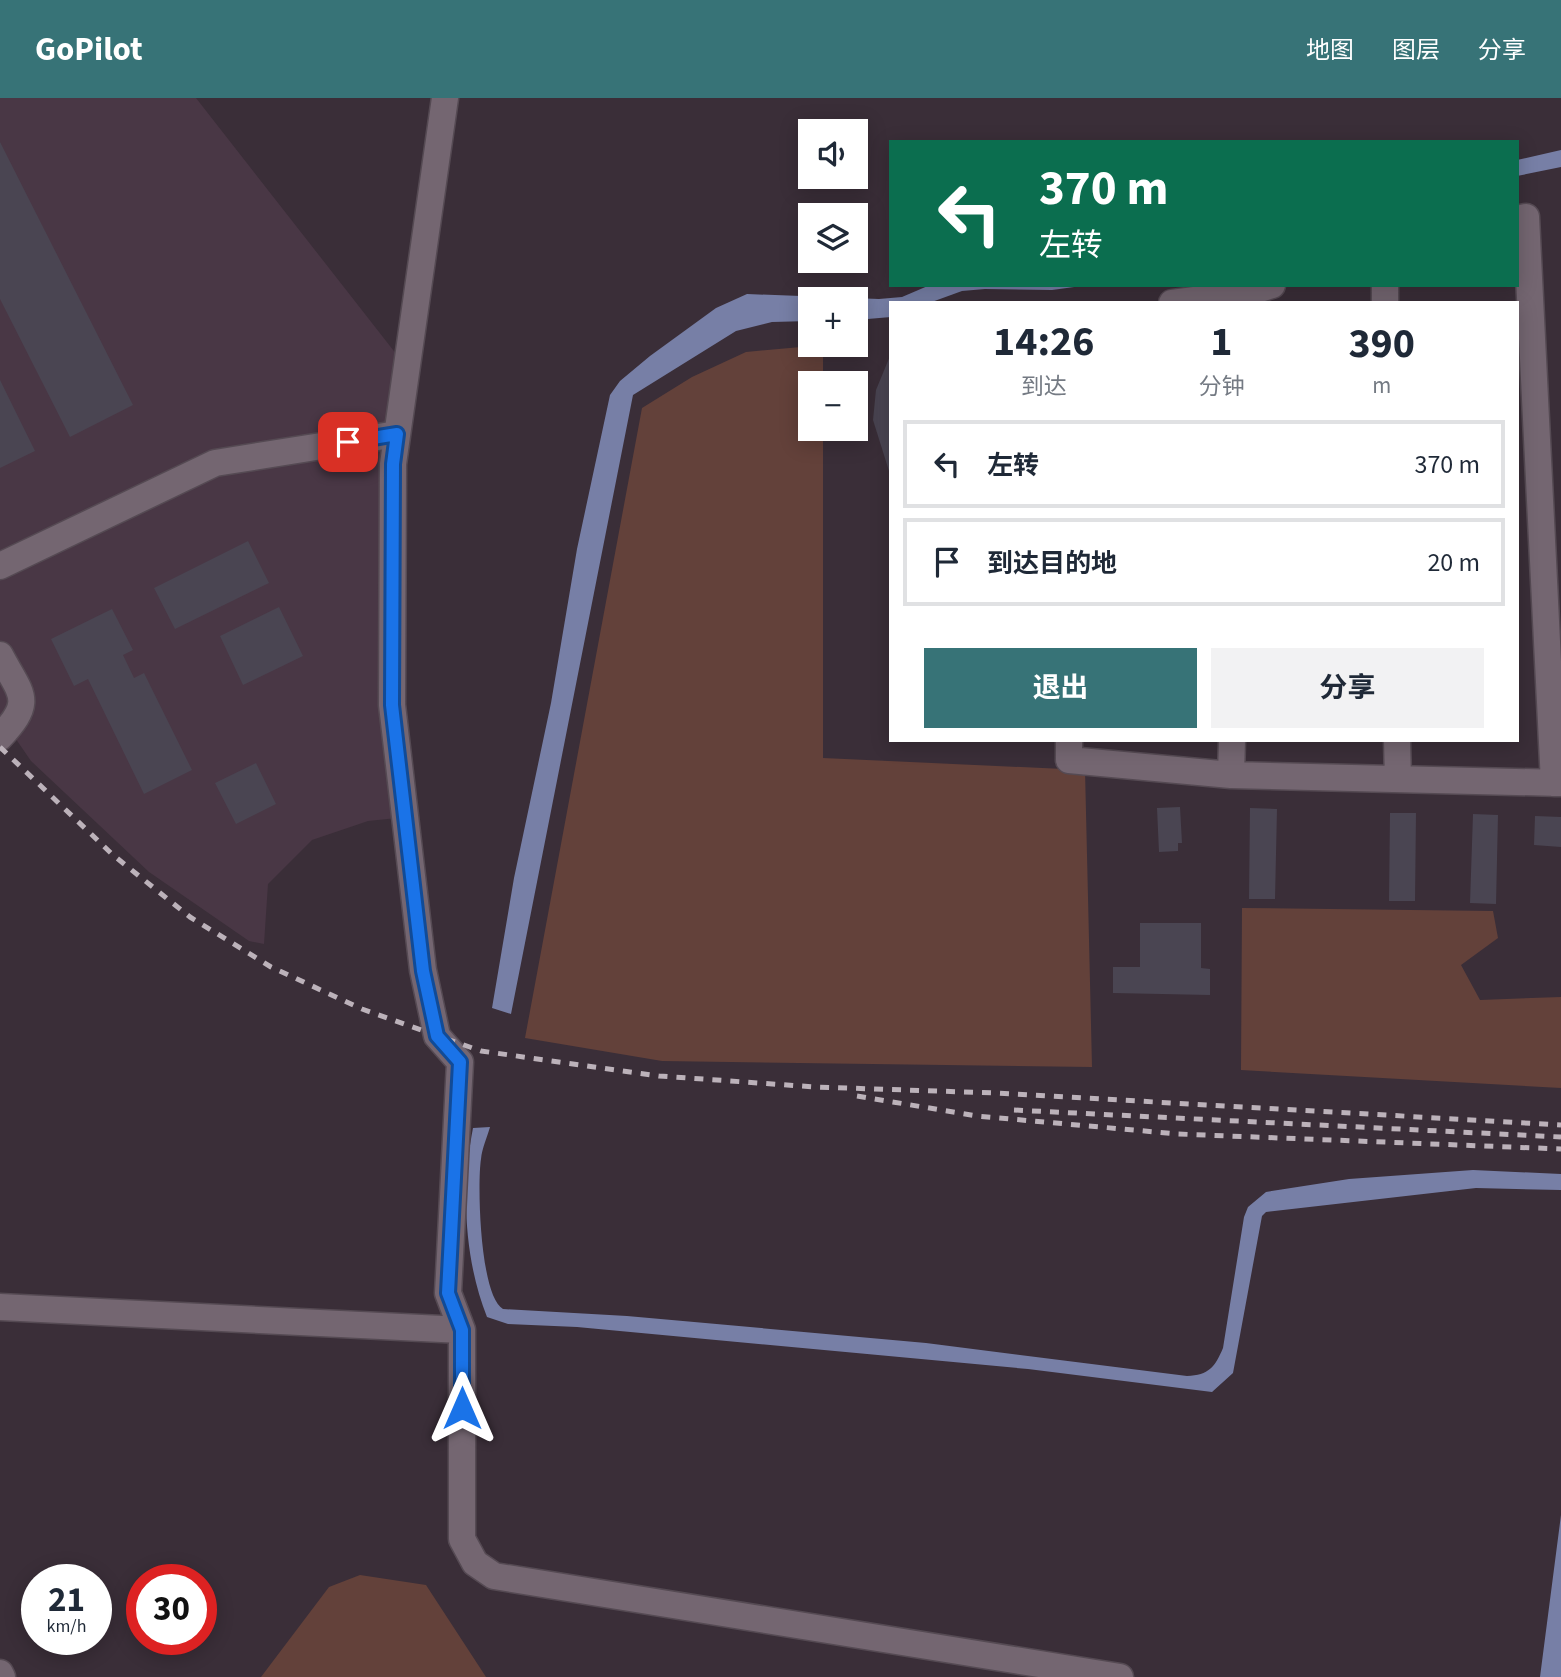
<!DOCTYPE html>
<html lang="zh">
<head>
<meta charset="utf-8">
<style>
  :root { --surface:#fff; --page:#f2f2f3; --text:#1f2937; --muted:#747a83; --line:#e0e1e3; --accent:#377377 }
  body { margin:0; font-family:"Source Sans 3","Noto Sans SC",sans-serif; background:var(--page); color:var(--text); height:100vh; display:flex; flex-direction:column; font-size:26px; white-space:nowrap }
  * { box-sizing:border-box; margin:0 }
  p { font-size:23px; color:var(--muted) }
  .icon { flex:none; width:38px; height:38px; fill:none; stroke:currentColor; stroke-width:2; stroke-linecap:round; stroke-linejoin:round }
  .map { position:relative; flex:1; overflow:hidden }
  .drawer { position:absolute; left:889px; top:203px; width:630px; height:441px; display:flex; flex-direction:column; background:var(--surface); border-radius:0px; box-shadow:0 4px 18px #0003 }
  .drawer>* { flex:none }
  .banner { position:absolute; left:889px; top:42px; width:630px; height:147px; border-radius:0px; box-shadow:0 4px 18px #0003; background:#0b6e4f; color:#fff; overflow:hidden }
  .controls { position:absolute; left:798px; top:21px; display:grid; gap:14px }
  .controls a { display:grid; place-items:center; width:70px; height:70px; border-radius:0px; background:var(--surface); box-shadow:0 4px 18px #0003; font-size:35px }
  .speed { position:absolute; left:21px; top:1466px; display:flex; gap:14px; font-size:35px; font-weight:700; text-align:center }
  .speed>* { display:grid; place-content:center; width:91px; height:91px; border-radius:50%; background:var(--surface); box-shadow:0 4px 18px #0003; line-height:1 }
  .speed small { font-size:18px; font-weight:400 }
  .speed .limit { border:10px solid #d22; background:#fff; color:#111 }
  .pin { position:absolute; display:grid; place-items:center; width:60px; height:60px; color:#fff; margin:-30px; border-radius:14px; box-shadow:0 4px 10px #0006 }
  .me { position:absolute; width:77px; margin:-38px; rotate:0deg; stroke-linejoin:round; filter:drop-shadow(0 0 5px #0008) }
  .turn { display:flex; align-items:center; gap:24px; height:147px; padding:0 35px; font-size:32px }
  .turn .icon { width:91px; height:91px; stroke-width:2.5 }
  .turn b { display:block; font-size:49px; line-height:60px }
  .eta { display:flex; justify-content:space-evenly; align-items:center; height:119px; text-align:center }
  .eta b { font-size:42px; font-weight:700; line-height:49px }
  .action { display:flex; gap:14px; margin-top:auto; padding:14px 35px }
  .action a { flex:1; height:80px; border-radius:0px; background:var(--accent); color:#fff; font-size:28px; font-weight:700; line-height:80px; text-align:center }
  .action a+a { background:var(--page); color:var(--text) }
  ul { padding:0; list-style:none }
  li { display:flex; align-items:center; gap:21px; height:88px; margin:0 14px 10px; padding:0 21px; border:4px solid var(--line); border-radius:0px }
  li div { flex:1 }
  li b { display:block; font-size:26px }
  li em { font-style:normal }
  header { display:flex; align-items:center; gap:42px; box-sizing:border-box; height:98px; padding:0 35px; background:var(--accent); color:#fff }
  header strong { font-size:33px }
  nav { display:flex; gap:38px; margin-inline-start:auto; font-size:24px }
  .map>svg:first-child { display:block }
  .built { fill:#493745 }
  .green { fill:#63413a }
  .water { fill:#777fa6 }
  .building { fill:#4a4552 }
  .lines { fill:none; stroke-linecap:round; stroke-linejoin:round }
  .minor-casing { stroke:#554a53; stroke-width:29 }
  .minor { stroke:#746671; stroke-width:26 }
  .rail { stroke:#bcb2ba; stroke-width:5; stroke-dasharray:9 9; stroke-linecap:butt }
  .route-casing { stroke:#114b97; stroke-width:18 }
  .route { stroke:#1a73e8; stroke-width:12 }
</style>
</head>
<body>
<header>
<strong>GoPilot</strong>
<nav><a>地图</a><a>图层</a><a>分享</a></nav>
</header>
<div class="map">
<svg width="1561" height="1579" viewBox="0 0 1561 1579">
  <rect width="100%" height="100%" fill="#3a2e38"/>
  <!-- built -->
  <path class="built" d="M0,0H196L397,257V720L368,723L312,742L268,786L264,846L249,843L149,774L31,663L0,618Z"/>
  <!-- green -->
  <path class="green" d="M823,247V285H810V331H823V660L1085,672L1092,969L662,963L525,940L642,310L692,279L746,254Z
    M1242,810L1493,813L1498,840L1461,867L1480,902L1561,899V990L1241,972Z
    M360,1477L426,1487L486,1579H261L329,1489Z"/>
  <!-- water -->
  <path class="water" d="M1561,52V69L1517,78V62Z
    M930,187H1089L1052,192L985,191L962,193L929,205H891V219L856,222V201H810V223L772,224L736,233L633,297L511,916L492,910L514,780L551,605L577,451L610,297L620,283L650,258L716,210L747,196L879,201L902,199Z
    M490,1029C487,1040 482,1050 481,1061C477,1087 480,1198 503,1211L627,1218L926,1245L1187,1278C1209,1277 1215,1269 1223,1250L1244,1119L1248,1109L1266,1094L1349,1081L1473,1072L1561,1076V1092L1476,1090L1266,1114L1262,1118L1233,1275L1212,1294L1028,1271L577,1229L508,1226L487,1219C464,1161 461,1091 473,1030Z
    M1561,1417V1579H1540Z"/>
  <!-- building -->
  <path class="building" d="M0,44L133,307L70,339L0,201Z
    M890,258L891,373H889L873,322L876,292Z
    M0,282L35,353L0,370Z
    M248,443L269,485L175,531L154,490Z
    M279,509L303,558L243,587L220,538Z
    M112,511L133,552L123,557L134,580L144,575L192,672L144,696L88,581L74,588L51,541Z
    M256,665L276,706L236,726L215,685Z
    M1180,709L1182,745H1178V753L1159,754L1157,710Z
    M1250,710L1277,711L1275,801H1249Z
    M1390,715H1416L1415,803H1389Z
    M1473,716L1498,717L1496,806L1470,805Z
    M1535,718L1561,719V749L1534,747Z
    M1140,825H1201V870L1210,871V897L1113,895V869H1140Z"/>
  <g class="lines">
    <!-- minor casing -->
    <g class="minor-casing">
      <path id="minor" d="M445,0L393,366L392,607L423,872L437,938L460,964L448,1195L462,1232
        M1517,121L1526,119L1554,685
        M1385,187V205
        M1172,205L1247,195
        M1247,205V195L1272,187
        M0,468L215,365L397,336
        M0,557C21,597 35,602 0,639
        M1069,642V662L1231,677L1561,685
        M1397,642L1398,681
        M1231,677L1232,642
        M0,1209L462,1232V1441L475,1465L494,1478L1120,1579
        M0,1575L2,1579"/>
    </g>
    <!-- minor -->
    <use href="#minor" class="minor"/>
    <!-- rail -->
    <path class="rail" d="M0,649L113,757L190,819L271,869L362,911L481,953L659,978L816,989L996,995L1561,1027
      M857,998L977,1018L1178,1036L1561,1051
      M1014,1012L1561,1039"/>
  </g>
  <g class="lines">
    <!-- route casing -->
    <g class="route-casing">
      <path id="route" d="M348,344L397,336L393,366L392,607L423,873L437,938L460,964L448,1195L462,1232V1310"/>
    </g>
    <!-- route -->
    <use href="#route" class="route"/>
  </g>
</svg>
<div class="controls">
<a><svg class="icon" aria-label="sound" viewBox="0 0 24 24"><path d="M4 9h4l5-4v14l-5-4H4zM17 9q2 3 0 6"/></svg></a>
<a><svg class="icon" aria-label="layers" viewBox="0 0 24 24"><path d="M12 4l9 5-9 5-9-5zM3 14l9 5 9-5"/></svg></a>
<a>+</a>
<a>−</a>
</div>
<div class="speed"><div>21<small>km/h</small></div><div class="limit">30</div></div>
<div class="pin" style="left:348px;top:344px;background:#d93025"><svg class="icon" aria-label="arrive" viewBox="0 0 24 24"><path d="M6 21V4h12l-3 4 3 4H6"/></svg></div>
<svg class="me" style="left:462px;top:1310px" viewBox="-20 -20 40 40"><path d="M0-17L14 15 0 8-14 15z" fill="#1a73e8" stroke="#fff" stroke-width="4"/></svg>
<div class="banner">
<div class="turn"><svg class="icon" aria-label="left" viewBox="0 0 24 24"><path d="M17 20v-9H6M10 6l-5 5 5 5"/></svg><div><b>370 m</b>左转</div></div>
</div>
<section class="drawer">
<div class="eta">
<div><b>14:26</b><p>到达</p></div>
<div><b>1</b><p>分钟</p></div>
<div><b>390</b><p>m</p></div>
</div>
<ul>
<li><svg class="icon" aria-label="left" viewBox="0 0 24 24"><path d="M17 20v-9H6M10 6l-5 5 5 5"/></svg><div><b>左转</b></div><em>370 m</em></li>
<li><svg class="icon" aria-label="arrive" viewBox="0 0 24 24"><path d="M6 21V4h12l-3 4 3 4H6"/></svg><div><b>到达目的地</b></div><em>20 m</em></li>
</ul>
<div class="action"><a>退出</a><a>分享</a></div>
</section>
</div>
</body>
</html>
